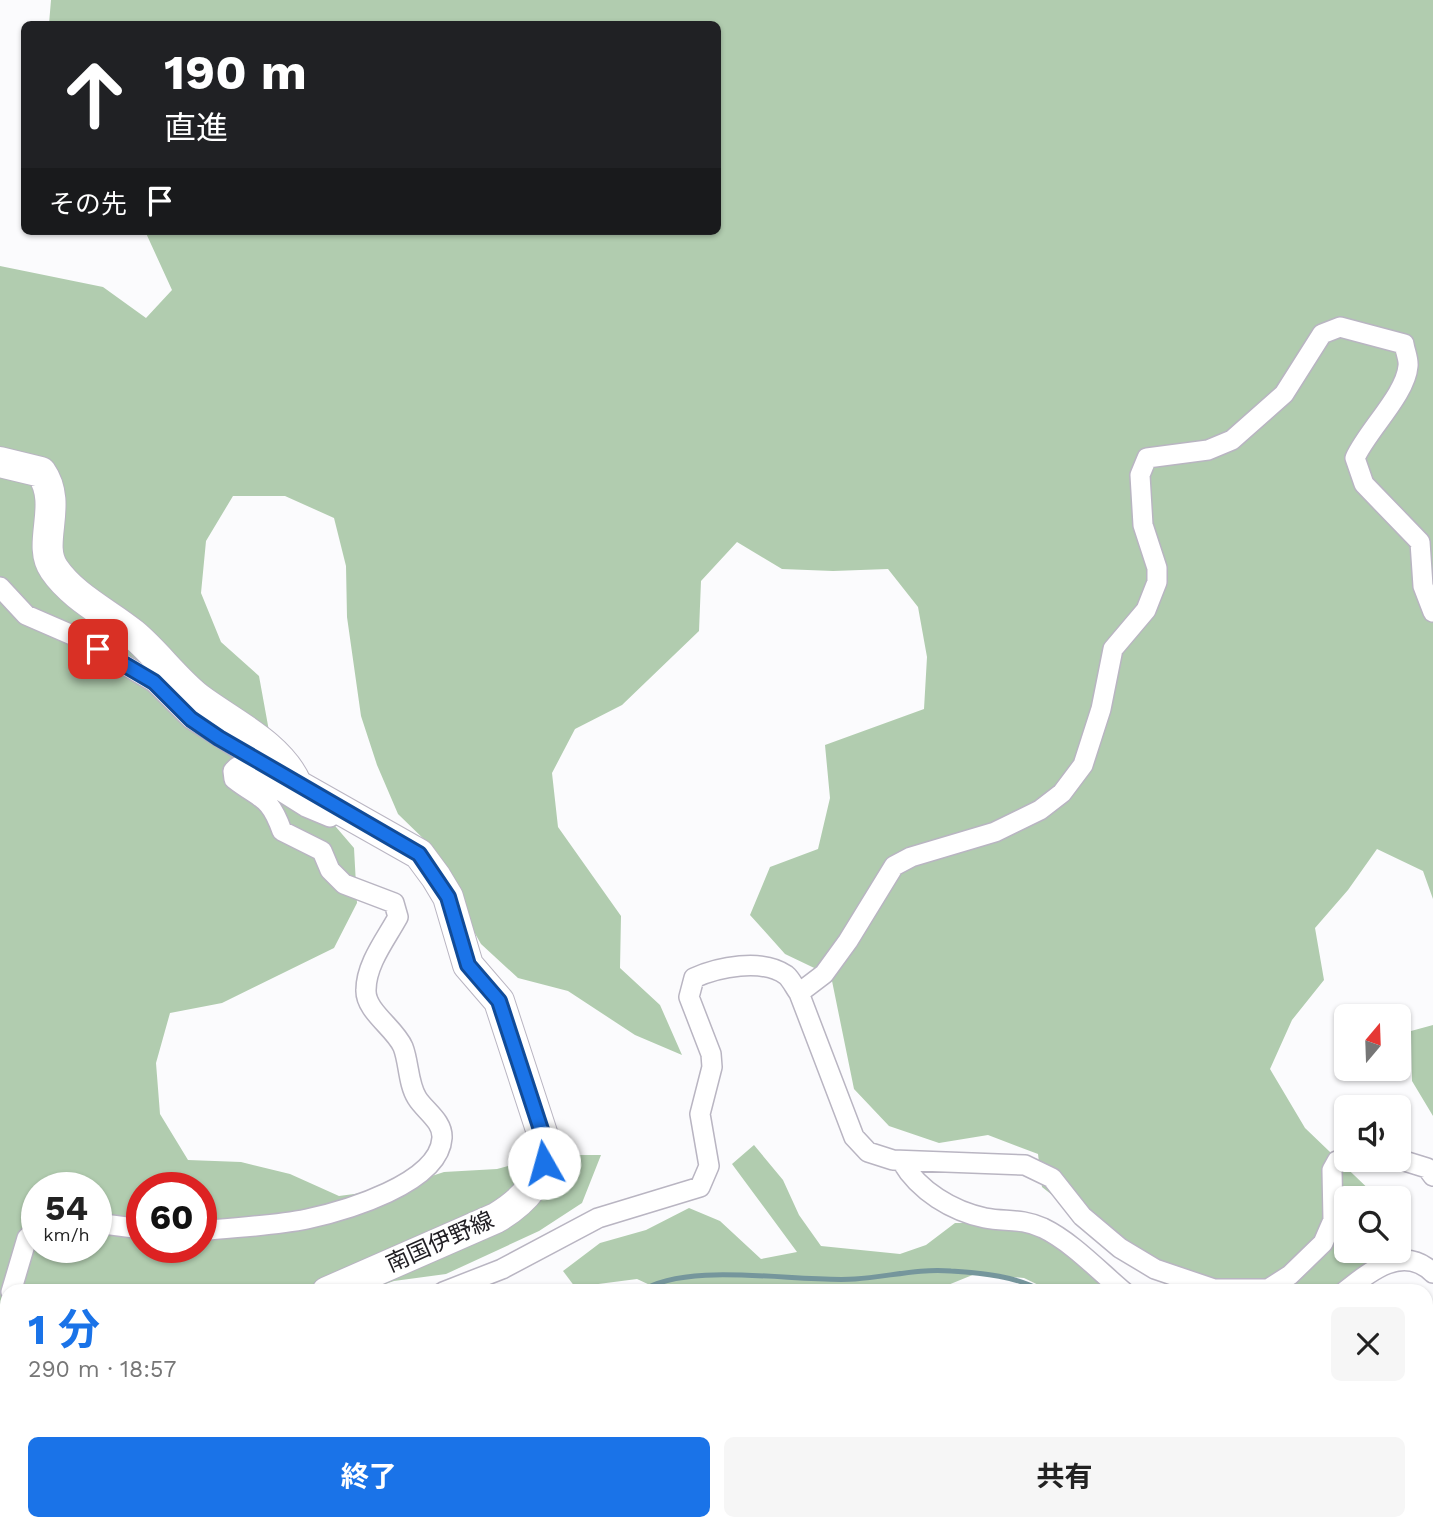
<!DOCTYPE html>
<html lang="ja">
<head>
<meta charset="utf-8">
<style>
  :root { --surface:#fff; --page:#f6f6f6; --text:#222; --muted:#767676; --accent:#1a73e8 }
  body { margin:0; font-family:"Work Sans","Noto Sans JP",sans-serif; background:var(--page); color:var(--text); height:100vh; display:flex; flex-direction:column; font-size:26px; white-space:nowrap }
  * { box-sizing:border-box; margin:0 }
  p { font-size:23px; color:var(--muted) }
  .icon { flex:none; width:38px; height:38px; fill:none; stroke:currentColor; stroke-width:2; stroke-linecap:round; stroke-linejoin:round }
  .map { position:relative; flex:1; overflow:hidden }
  .panel { position:absolute; left:0px; top:1284px; width:1433px; height:247px; display:flex; flex-direction:column; background:var(--surface); border-radius:21px 21px 0 0; box-shadow:0 2px 5px #0004 }
  .panel>* { flex:none }
  .guide { position:absolute; left:21px; top:21px; width:700px; height:214px; border-radius:10px; box-shadow:0 2px 5px #0004; background:#202124; color:#fff; overflow:hidden }
  .needle { width:46px; rotate:19deg }
  .controls { position:absolute; left:1334px; top:1004px; display:grid; gap:14px }
  .controls a { display:grid; place-items:center; width:77px; height:77px; border-radius:10px; background:var(--surface); box-shadow:0 2px 5px #0004; font-size:35px }
  .speed { position:absolute; left:21px; top:1172px; display:flex; gap:14px; font-size:35px; font-weight:700; text-align:center }
  .speed>* { display:grid; place-content:center; width:91px; height:91px; border-radius:50%; background:var(--surface); box-shadow:0 2px 5px #0004; line-height:1 }
  .speed small { font-size:18px; font-weight:400 }
  .speed .limit { border:10px solid #d22; background:#fff; color:#111 }
  .pin { position:absolute; display:grid; place-items:center; width:60px; height:60px; color:#fff; margin:-30px; border-radius:14px; box-shadow:0 4px 10px #0006 }
  .me { position:absolute; width:77px; margin:-38px; rotate:353deg; stroke-linejoin:round; filter:drop-shadow(0 0 5px #0008) }
  .turn { display:flex; align-items:center; gap:24px; height:147px; padding:0 28px; font-size:32px }
  .turn .icon { width:91px; height:91px; stroke-width:2.5 }
  .turn b { display:block; font-size:49px; line-height:60px }
  .then { display:flex; align-items:center; height:66px; padding:0 28px; background:#0003; gap:14px; font-size:26px }
  .round { display:grid; place-items:center; flex:none; width:74px; height:74px; border-radius:10px; background:var(--page) }
  .summary { display:flex; align-items:center; justify-content:space-between; height:119px; padding:0 28px }
  h1 { font-size:42px; font-weight:700; line-height:52px; color:var(--accent) }
  .primary-button { display:flex; gap:14px; margin-top:auto; padding:14px 28px }
  .primary-button a { flex:1; height:80px; border-radius:10px; background:var(--accent); color:#fff; font-size:28px; font-weight:700; line-height:80px; text-align:center }
  .primary-button a+a { background:var(--page); color:var(--text) }
  .map>svg:first-child { display:block }
  .forest { fill:#b1ccaf; fill-rule:evenodd }
  .lines { fill:none; stroke-linecap:round; stroke-linejoin:round }
  .stream { stroke:#75969c; stroke-width:5 }
  .minor-casing { stroke:#b9b5c2; stroke-width:22 }
  .primary-casing { stroke:#b9b5c2; stroke-width:32 }
  .minor { stroke:#fff; stroke-width:19 }
  .primary { stroke:#fff; stroke-width:30 }
  .route-casing { stroke:#114b97; stroke-width:18 }
  .route { stroke:#1a73e8; stroke-width:12 }
  .labels { text-anchor:middle; dominant-baseline:central; stroke-width:5; stroke-linejoin:round; paint-order:stroke }
  .street-label { font-size:23px; fill:#222025; stroke:#fff }
</style>
</head>
<body>
<div class="map">
<svg width="1433" height="1530" viewBox="0 0 1433 1530">
  <rect width="100%" height="100%" fill="#fbfbfd"/>
  <!-- forest -->
  <path class="forest" d="M51,0H1433V899L1423,871L1377,849L1348,890L1315,928L1324,980L1292,1020L1270,1069L1305,1128L1379,1199H1346V1251H1384V1256L1330,1291H1186L1123,1251L1042,1187L1038,1154L988,1135L939,1143L889,1126L854,1089L831,976L785,954L750,915L770,867L818,849L830,798L825,745L924,709L927,657L918,607L888,569L833,571L782,569L737,542L701,581L699,631L622,705L575,729L552,773L558,827L621,916L620,968L660,1005L682,1055L635,1035L568,991L518,978L481,944L456,900L434,849L398,814L377,765L361,716L347,617L346,566L334,518L285,496H233L206,541L201,593L221,642L259,676L269,731L318,806L354,848L357,903L334,948L222,1003L170,1013L156,1063L160,1114L188,1160L241,1162L290,1174L339,1196L392,1189L444,1172L497,1169L550,1155H601L582,1203L539,1231L446,1274L394,1281L363,1292H7V1463L0,1472V266L103,287L146,318L172,290L145,231H718V24H49ZM37,1188H96V1248H37ZM142,1188H201V1248H142Z
    M1433,1025V1116L1412,1081L1411,1031Z
    M754,1145L783,1180L799,1215L821,1246L900,1254L926,1245L955,1223H1023L1106,1267L1139,1291H1051L1024,1278L975,1274L943,1287L945,1291L665,1292L637,1279L575,1287L563,1271L600,1243L646,1230L689,1208L720,1221L761,1259L797,1252L732,1164Z
    M53,1524H416L421,1530H40Z
    M608,1524H696L683,1530H595Z
    M1018,1524H1396L1401,1530H1012Z"/>
  <g class="lines">
    <!-- stream -->
    <path class="stream" d="M640,1292C687,1260 797,1283 855,1279C887,1277 919,1268 951,1271C982,1273 1017,1276 1044,1292
      M1426,1452L1433,1456"/>
    <!-- minor casing -->
    <g class="minor-casing">
      <path id="minor" d="M0,587L26,615L79,638L154,682L191,719L269,768
        M799,993L824,974L848,941L894,866L911,857L995,832L1040,810L1062,793L1083,765L1101,709L1113,649L1146,610L1157,582V568L1143,525L1140,475L1147,458L1208,450L1232,440L1284,394L1322,334L1340,327L1404,344C1405,351 1409,360 1408,366C1406,394 1367,431 1355,458L1364,484L1420,542L1423,586L1433,612
        M1398,1159L1427,1168L1433,1176
        M902,1162C919,1191 952,1211 985,1218C1006,1222 1021,1218 1043,1228C1072,1242 1099,1271 1124,1292
        M96,1223L142,1229
        M201,1231C236,1227 273,1226 307,1219C344,1211 439,1184 442,1138C443,1121 425,1111 417,1098C408,1084 409,1062 403,1047C395,1028 365,1011 366,990C366,964 386,939 398,917L394,903L344,884L330,870L322,851L282,831C269,795 261,800 234,779L233,771L237,767L244,768L306,807L330,817
        M11,1292L27,1238L37,1229
        M443,1292L502,1269L598,1218L700,1187L709,1166L700,1114L712,1067L711,1054L689,997L694,978C718,967 762,958 786,975C791,979 795,988 799,993L854,1137L868,1152L893,1160L1025,1165L1052,1178L1082,1216L1120,1248L1155,1269L1214,1289H1268L1290,1275L1323,1243L1333,1220L1332,1170L1337,1161L1353,1160
        M1344,1292C1370,1271 1404,1244 1433,1273
        M0,1330L7,1315
        M1426,1356L1433,1350
        M1426,1497L1433,1502
        M37,1524V1530
        M1354,1524L1362,1530"/>
    </g>
    <!-- primary casing -->
    <g class="primary-casing">
      <path id="primary" d="M0,462L41,472C64,505 36,543 54,569C73,597 107,613 133,634C156,653 174,679 198,698C231,723 280,745 297,785L419,854L436,877L448,897L468,965L499,1001L546,1145C543,1180 526,1200 496,1218L327,1292
        M397,1524L400,1530
        M557,1530L574,1524
        M853,1530L854,1524"/>
    </g>
    <!-- minor -->
    <use href="#minor" class="minor"/>
    <!-- primary -->
    <use href="#primary" class="primary"/>
  </g>
  <g class="lines">
    <!-- route casing -->
    <g class="route-casing">
      <path id="route" d="M98,649L154,682L191,719L219,738L419,854L448,897L468,965L499,1001L546,1145L544,1163"/>
    </g>
    <!-- route -->
    <use href="#route" class="route"/>
  </g>
  <g class="labels">
    <!-- street labels -->
    <g class="street-label">
      <text transform="translate(440 1242) rotate(-24)">南国伊野線</text>
    </g>
  </g>
</svg>
<div class="controls">
<a><svg class="needle" viewBox="-14 -14 28 28"><path d="M0-13l5 13h-10z" fill="#e53935"/><path d="M0 13l5-13h-10z" fill="#767676"/></svg></a>
<a><svg class="icon" aria-label="sound" viewBox="0 0 24 24"><path d="M4 9h4l5-4v14l-5-4H4zM17 9q2 3 0 6"/></svg></a>
<a><svg class="icon" aria-label="search" viewBox="0 0 24 24"><circle cx="10" cy="10" r="6"/><path d="M15 15l6 6"/></svg></a>
</div>
<div class="speed"><div>54<small>km/h</small></div><div class="limit">60</div></div>
<div class="pin" style="left:98px;top:649px;background:#d93025"><svg class="icon" aria-label="arrive" viewBox="0 0 24 24"><path d="M6 21V4h12l-3 4 3 4H6"/></svg></div>
<svg class="me" style="left:544px;top:1163px" viewBox="-20 -20 40 40"><circle r="19" fill="#fff"/><path d="M0-13L10 11 0 6-10 11z" fill="#1a73e8"/></svg>
<div class="guide">
<div class="turn"><svg class="icon" aria-label="ahead" viewBox="0 0 24 24"><path d="M12 20V5M6 11l6-6 6 6"/></svg><div><b>190 m</b>直進</div></div>
<div class="then">その先<svg class="icon" aria-label="arrive" viewBox="0 0 24 24"><path d="M6 21V4h12l-3 4 3 4H6"/></svg></div>
</div>
<section class="panel">
<div class="summary"><div><h1>1 分</h1><p>290 m · 18:57</p></div><a class="round"><svg class="icon" aria-label="close" viewBox="0 0 24 24"><path d="M6 6l12 12M18 6L6 18"/></svg></a></div>
<div class="primary-button"><a>終了</a><a>共有</a></div>
</section>
</div>
</body>
</html>
